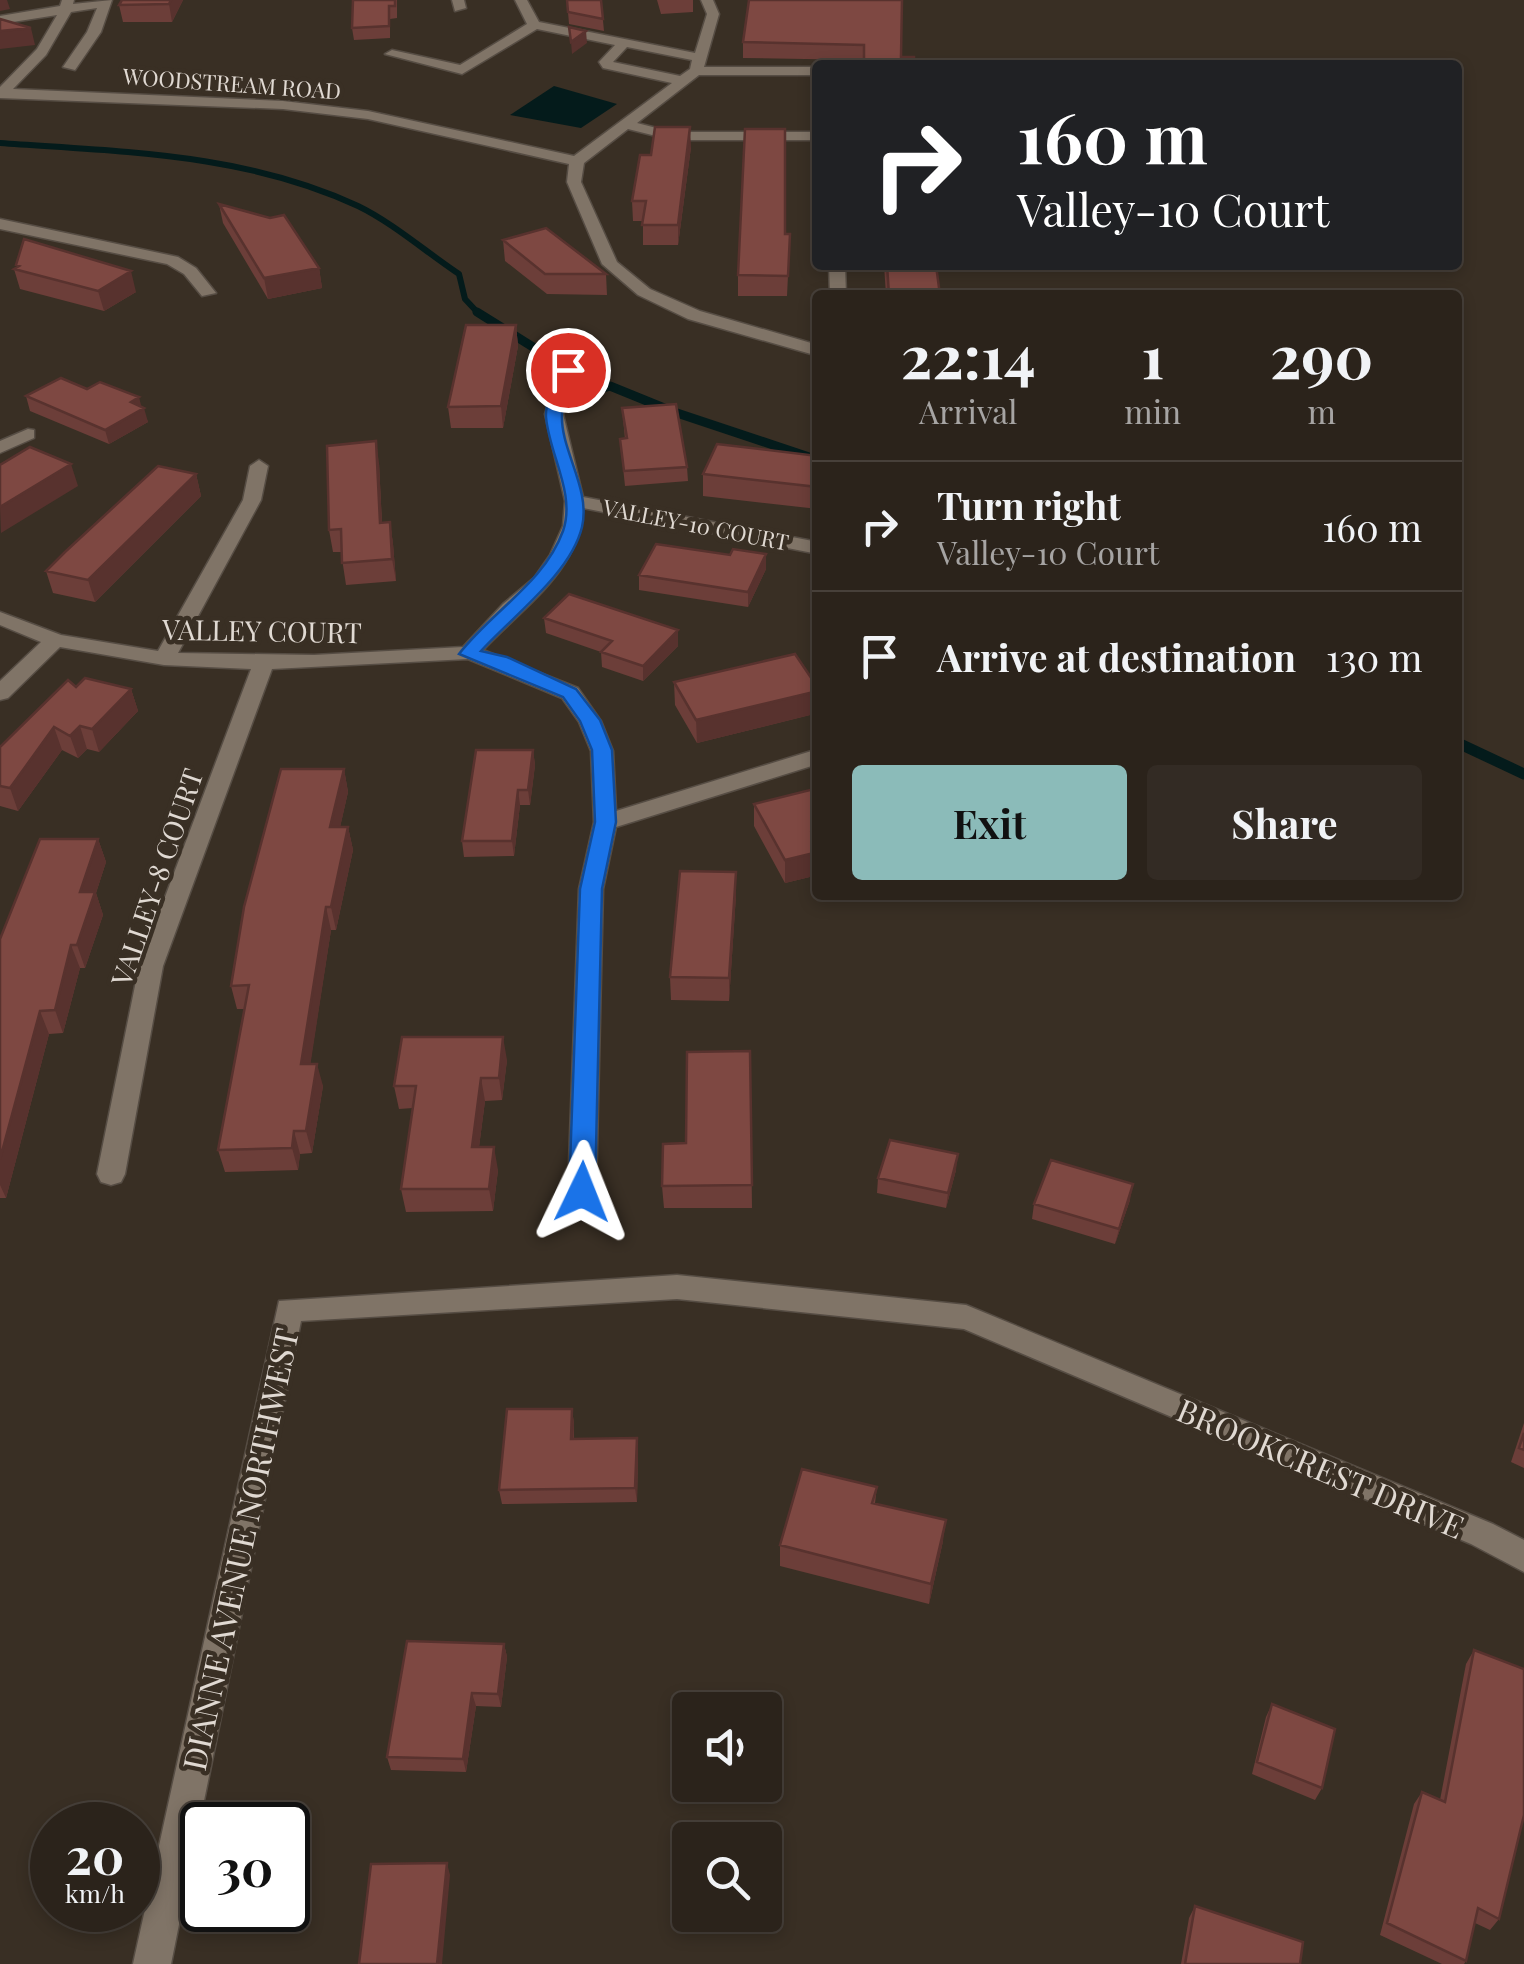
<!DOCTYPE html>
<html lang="en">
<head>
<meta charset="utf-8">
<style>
  :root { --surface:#2b231b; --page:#332b24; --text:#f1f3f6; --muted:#a6a4a3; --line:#47403a; --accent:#8bbbb9 }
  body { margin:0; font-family:"Playfair Display",serif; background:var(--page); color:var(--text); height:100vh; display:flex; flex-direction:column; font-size:38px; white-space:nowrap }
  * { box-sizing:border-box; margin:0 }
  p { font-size:32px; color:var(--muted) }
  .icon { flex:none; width:55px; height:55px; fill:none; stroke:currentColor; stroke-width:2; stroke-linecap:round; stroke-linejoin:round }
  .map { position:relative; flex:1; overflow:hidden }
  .drawer { position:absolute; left:812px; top:290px; width:650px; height:610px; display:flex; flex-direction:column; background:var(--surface); border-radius:10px; box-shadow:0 5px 15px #0003,0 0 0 2px var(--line) }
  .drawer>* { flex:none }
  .top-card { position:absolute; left:812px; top:60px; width:650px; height:210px; border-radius:10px; box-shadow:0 5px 15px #0003,0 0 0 2px var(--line); background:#202124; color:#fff; overflow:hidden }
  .fabs { position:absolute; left:672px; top:1692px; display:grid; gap:20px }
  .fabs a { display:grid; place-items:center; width:110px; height:110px; border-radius:10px; background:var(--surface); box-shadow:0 5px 15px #0003,0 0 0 2px var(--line); font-size:50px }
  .speed { position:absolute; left:30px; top:1802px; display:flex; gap:20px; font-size:50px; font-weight:700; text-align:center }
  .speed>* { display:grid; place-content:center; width:130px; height:130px; border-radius:50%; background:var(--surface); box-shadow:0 5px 15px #0003,0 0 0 2px var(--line); line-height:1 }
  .speed small { font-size:25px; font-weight:400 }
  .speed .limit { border:5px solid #111; border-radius:15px; background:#fff; color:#111 }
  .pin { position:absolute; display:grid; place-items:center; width:85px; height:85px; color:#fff; margin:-42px; border:5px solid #fff; border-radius:50%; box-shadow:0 2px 10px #0007 }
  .me { position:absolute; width:110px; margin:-55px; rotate:2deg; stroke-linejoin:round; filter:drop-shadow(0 0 8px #0008) }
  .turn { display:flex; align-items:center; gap:35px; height:210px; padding:0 40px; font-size:45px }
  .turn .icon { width:130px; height:130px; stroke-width:2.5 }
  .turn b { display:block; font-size:70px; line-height:85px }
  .eta { display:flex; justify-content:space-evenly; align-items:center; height:170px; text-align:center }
  .eta b { font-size:60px; font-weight:700; line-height:70px }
  .cta { display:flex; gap:20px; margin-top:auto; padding:20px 40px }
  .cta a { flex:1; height:115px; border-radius:10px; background:var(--accent); color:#111; font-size:40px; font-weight:700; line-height:115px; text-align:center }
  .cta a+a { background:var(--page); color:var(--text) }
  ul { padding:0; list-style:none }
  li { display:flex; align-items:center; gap:30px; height:130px; padding:0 40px; border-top:2px solid var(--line) }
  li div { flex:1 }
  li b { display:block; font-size:38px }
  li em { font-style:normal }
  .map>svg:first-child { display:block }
  .water { fill:#041b1b }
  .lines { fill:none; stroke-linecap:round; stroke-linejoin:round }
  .stream-far2 { stroke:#041b1b; stroke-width:6 }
  .stream-far1 { stroke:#041b1b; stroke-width:9 }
  .stream { stroke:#041b1b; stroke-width:11 }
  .minor-casing { stroke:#564d44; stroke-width:3 }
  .minor { fill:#807467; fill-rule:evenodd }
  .wall { fill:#6c3e39 }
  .shaded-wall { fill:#58322e }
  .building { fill:#7e4842; stroke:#58322e; stroke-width:2.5 }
  .route { fill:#1a73e8; stroke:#114b97; stroke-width:2.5 }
  .labels { text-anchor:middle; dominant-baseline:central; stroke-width:9; stroke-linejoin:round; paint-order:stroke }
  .far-street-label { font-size:22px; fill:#e0d9d2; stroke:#392f24 }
  .street-label { font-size:28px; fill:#e0d9d2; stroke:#392f24 }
  .near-street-label { font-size:32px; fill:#e0d9d2; stroke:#392f24 }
</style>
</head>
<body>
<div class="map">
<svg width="1524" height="1964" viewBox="0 0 1524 1964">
  <rect width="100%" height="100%" fill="#392f24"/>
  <!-- water -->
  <path class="water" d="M554,86L617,104L581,128L510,115Z"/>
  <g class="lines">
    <!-- stream-far2 -->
    <path class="stream-far2" d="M0,143C122,152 245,153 358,206C393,223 426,252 459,274L465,299L479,314"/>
    <!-- stream-far1 -->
    <path class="stream-far1" d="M477,312L600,389L610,386L674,412L818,460"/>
    <!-- stream -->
    <path class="stream" d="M1458,743L1524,774"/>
    <!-- minor casing -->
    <g class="minor-casing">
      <path id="minor" d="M62,0H74L73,4L112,0L101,32L75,70L63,67L87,32L97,8L71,12L46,55L13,89L283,101L368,111L574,156L672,83L603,68L599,62L615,45L537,29L462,74L385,54L392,50L460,65L527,24L515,0H527L539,22L695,53L707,14L701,0H713L719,14L704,67H818V75H699L637,123L672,132H818V140H672L628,129L584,163L581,182L617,262L650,289L700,311L818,345V356L688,319L638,295L602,264L567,182L569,164L368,119L283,109L0,98V87L37,49L57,15L0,24V16L60,6ZM627,47L692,60L690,69L680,76L613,62Z
        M452,0H464L466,8L455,11Z
        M0,219L178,257L196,268L216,293L202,296L184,274L167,264L0,229Z
        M829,265H845L846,295H830Z
        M568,365L577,370L563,414L583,497L818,542V554L583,508C581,570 521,609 483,650L578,688L601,721L613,751L616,811L818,749V764L616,827L603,889L596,1191L592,1199L582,1202L572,1199L568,1191L579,889L594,822L591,751L579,722L562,698L468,659L272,669L163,966L125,1174L121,1182L111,1185L101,1182L97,1174L139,966L251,669L164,665L60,647L8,698L0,700V681L41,642L0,625V612L61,635L158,651L243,500L250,466L259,460L268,466L261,500L178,653L314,655L463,647L503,604L534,578L550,555L563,526L565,501L545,414L559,370Z
        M28,429L34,430V438L0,453V441Z
        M677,1275L966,1305L1493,1524L1524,1540V1572L1471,1544L964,1329L677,1299L301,1321L171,1964H133L279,1301Z"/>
    </g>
    <!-- minor -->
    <use href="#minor" class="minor"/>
  </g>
  <!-- wall -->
  <path class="wall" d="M183,0L172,22H123L119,5Z
    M353,0H397V18L390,19V38L354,40L352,28Z
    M567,0H601L604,31L569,24Z
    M657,0H693V12L661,14Z
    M869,0H902L901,57L863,60L743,58V42Z
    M691,147L678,245H643V221H633L632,201L651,155Z
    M219,204L270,218L319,268L322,288L268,299L223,223Z
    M790,234L787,296H738V275Z
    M503,240L606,274L607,295L547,294L505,261Z
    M16,265L136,292L104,311L20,289L14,269L17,267Z
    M884,265H936L940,295H886Z
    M516,325L518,346L503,428H451L448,407Z
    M87,389L141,406L148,422L109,444L30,411L26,396Z
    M622,408L687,467L688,481L625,486L620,439H625Z
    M818,456V509L703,496V474Z
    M379,463L382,523L390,522L393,544L396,581L346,585L341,552H333L329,530Z
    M196,474L201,496L95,602L53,593L46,571Z
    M766,569L748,607L639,590V575Z
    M544,618L678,630V646L643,681L602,667L601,652L546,633Z
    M674,682L818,691V713L697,743L675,705Z
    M76,687L131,689L138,711L99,752L87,749L78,758L62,750L18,811L0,806V747Z
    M533,750L535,765L530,805H520L514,856L464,857L462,841Z
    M344,769L348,792L340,827H348L353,850L336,930H331L310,1064L323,1086L312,1153L300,1154L298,1170L225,1172L218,1150L245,1009H237L231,986Z
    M818,788V875L785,883L754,826V804Z
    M98,839L106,862L96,893L103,915L85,968H80L63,1033L49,1034L6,1198H0V939Z
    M736,895L729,1001L671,1000L670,977Z
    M750,1051L752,1208H664L662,1186L686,1143Z
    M507,1060L502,1100L485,1101L479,1147L498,1170L493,1211L406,1212L401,1189L413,1108L399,1109L394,1086Z
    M956,1170L946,1208L877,1193L878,1178Z
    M1130,1200L1115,1244L1032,1219L1034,1204Z
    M572,1409L574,1424V1439L637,1438L638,1453L637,1502L502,1504L499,1490Z
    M1524,1423V1468L1511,1462Z
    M877,1487L875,1503L943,1541L929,1604L780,1566V1545Z
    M504,1644L507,1657L501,1707L476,1706L466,1772L391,1770L387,1757Z
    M1474,1650L1499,1919L1490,1930L1475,1923L1466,1961L1464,1964H1442L1380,1935L1414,1804L1422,1792L1440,1800L1466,1664Z
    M1272,1704L1322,1788L1315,1800L1252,1774L1266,1717Z
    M1195,1906L1300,1964H1181L1189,1918Z"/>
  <!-- shaded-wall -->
  <path class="shaded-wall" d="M0,0H7L10,9L0,11Z
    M171,0H183L172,22L169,4Z
    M31,28L35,45L0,49V31Z
    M586,31L587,43L572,54L571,42Z
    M690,127L691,147L678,245V225Z
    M319,268L322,288L268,299L264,278Z
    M131,271L136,292L104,311L98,291Z
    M516,325L518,346L503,428L501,406Z
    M139,397L142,409L144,408L148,422L109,444L105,430L131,402Z
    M376,441L379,463L383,545L380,523Z
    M71,464L78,486L1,533L0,507Z
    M196,474L201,496L95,602L88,580Z
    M390,522L393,544L396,581L392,559Z
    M766,554V569L748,607V592Z
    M678,630V646L643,681V666Z
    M131,689L138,711L99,752L92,729Z
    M818,691V713L697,743L696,720Z
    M80,726L87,749L78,758L70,736Z
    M54,727L62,750L18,811L10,788Z
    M533,750L535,765L530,805L528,790Z
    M344,769L348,792L335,850L330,827Z
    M518,790L520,805L514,856L512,841Z
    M348,827L353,850L336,930L331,907Z
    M818,831V875L785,883V860L812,832Z
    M98,839L106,862L96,893L103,915L85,968L77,945L80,892Z
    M736,872V895L729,1001V978Z
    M326,907L331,930L307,1087L301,1064Z
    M71,945L80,968L63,1033L55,1010Z
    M40,1011L49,1034L6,1198L0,1185V1159Z
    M503,1037L507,1060L502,1100L499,1078Z
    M317,1064L323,1086L312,1153L306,1131Z
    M481,1078L485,1101L476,1170L472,1147Z
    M294,1131L300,1154L298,1170L292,1148Z
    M494,1147L498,1170L493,1211L489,1189Z
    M958,1154L956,1170L946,1208L948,1193Z
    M1133,1184L1130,1200L1115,1244L1119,1229Z
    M572,1409L574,1424L573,1453L571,1439Z
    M637,1438L638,1453L637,1502L635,1488Z
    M946,1520L943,1541L929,1604L931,1584Z
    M504,1644L507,1657L501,1707L498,1694Z
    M472,1693L476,1706L466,1772L463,1759Z
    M447,1863L450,1875L442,1964H437Z"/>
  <!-- building -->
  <path class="building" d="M122,0H171L169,4L119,5Z
    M353,0H395V6H389V26L352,28Z
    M567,0H601L603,19L568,12Z
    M749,0H902L901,57H914V65H864V45L743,42Z
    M0,19L31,28L0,31Z
    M569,27L586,31L571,42Z
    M655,127H690L678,225H642L646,201H632L640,155H651Z
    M745,129H785V234H790L788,276L738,275Z
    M219,204L270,218L284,215L319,268L264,278Z
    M546,228L606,274H545L503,240Z
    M24,239L131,271L98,291L14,269L19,266L16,265Z
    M887,265H936L940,295H889Z
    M466,325H516L501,406L448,407Z
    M61,378L87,389L100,382L139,397L131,402L144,408L105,430L26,396Z
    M676,404L687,467L624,471L620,439L627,438L622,408Z
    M376,441L380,523L390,522L392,559L342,563L341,529L329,530L327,446Z
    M717,444L818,456V487L703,474Z
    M30,447L71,464L0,507V465Z
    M158,466L196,474L88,580L46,571L65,552Z
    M656,544L730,555L733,549L766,554L748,592L639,575Z
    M569,594L678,630L643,666L601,652L612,641L544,618Z
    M795,654L818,688V691L696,720L674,682Z
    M85,678L131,689L92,729L80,726L70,736L54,727L10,788L0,786V747L68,680L76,687Z
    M476,750H533L528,790H518L512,841H462Z
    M281,769H344L330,827H348L331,907H326L301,1064H317L306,1131H294L292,1148L218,1150L249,985L231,986L244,907Z
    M818,788V831L812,832L818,840V852L785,860L754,804Z
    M40,839H98L80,892H95L77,945H71L55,1010L40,1011L0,1159V939Z
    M680,871L736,872L729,978L670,977Z
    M402,1037H503L499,1078H481L472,1147H494L489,1189H401L416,1086H394Z
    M750,1051L752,1185L662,1186L663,1144L686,1143L687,1052Z
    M890,1140L958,1154L948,1193L878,1178Z
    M1051,1160L1133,1184L1119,1229L1034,1204Z
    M507,1409H572L571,1439L637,1438L635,1488L499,1490Z
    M1524,1433V1450L1519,1448Z
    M802,1469L877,1487L872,1503L946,1520L931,1584L780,1545Z
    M407,1641L504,1644L498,1694L472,1693L463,1759L387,1757Z
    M1474,1650L1524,1669V1815L1499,1919L1478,1908L1466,1961L1387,1923L1422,1792L1445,1802Z
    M1272,1704L1335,1729L1322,1788L1257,1762Z
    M447,1863L437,1964H359L371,1864Z
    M1195,1906L1303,1942L1300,1964H1185Z"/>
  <!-- route -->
  <path class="route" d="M563,367L576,370C572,383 562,400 562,414C560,450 591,488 582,527C571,573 513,616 481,651L507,657L576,689L600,720L612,750L616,822L602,889L595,1192L591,1199H573L569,1192L580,889L595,822L592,750L580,721L563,697L459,654C492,611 544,583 563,531C576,494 549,454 546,417C545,403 556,380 563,367Z"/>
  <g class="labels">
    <!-- far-street labels -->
    <g class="far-street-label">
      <text transform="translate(232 83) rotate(4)">WOODSTREAM ROAD</text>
      <text transform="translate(696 524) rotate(11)">VALLEY-10 COURT</text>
    </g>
    <!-- street labels -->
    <g class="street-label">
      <text transform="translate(262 630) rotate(1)">VALLEY COURT</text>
      <text transform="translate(156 877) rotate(-71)">VALLEY-8 COURT</text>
    </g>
    <!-- near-street labels -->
    <g class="near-street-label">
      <text transform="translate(1321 1467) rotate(23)">BROOKCREST DRIVE</text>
      <text transform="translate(239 1549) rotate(-78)">DIANNE AVENUE NORTHWEST</text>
    </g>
  </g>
</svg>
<div class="fabs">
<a><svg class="icon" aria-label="sound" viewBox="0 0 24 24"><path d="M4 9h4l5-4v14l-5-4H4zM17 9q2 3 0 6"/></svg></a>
<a><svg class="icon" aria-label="search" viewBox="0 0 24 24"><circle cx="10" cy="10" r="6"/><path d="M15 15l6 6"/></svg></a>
</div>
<div class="speed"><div>20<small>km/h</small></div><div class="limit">30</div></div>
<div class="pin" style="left:568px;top:370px;background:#d93025"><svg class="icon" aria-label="arrive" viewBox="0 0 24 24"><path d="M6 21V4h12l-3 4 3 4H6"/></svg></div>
<svg class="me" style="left:582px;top:1192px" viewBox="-20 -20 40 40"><path d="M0-17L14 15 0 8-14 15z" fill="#1a73e8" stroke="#fff" stroke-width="4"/></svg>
<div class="top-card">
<div class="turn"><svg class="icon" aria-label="right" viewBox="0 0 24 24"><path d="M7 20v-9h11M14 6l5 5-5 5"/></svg><div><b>160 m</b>Valley-10 Court</div></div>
</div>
<section class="drawer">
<div class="eta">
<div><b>22:14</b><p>Arrival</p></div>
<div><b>1</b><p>min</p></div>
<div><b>290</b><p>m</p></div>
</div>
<ul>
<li><svg class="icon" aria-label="right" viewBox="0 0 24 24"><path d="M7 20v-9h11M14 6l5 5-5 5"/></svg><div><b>Turn right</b><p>Valley-10 Court</p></div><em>160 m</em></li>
<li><svg class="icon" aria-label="arrive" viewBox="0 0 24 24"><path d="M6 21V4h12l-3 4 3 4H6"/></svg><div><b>Arrive at destination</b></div><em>130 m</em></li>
</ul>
<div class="cta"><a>Exit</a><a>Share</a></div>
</section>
</div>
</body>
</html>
